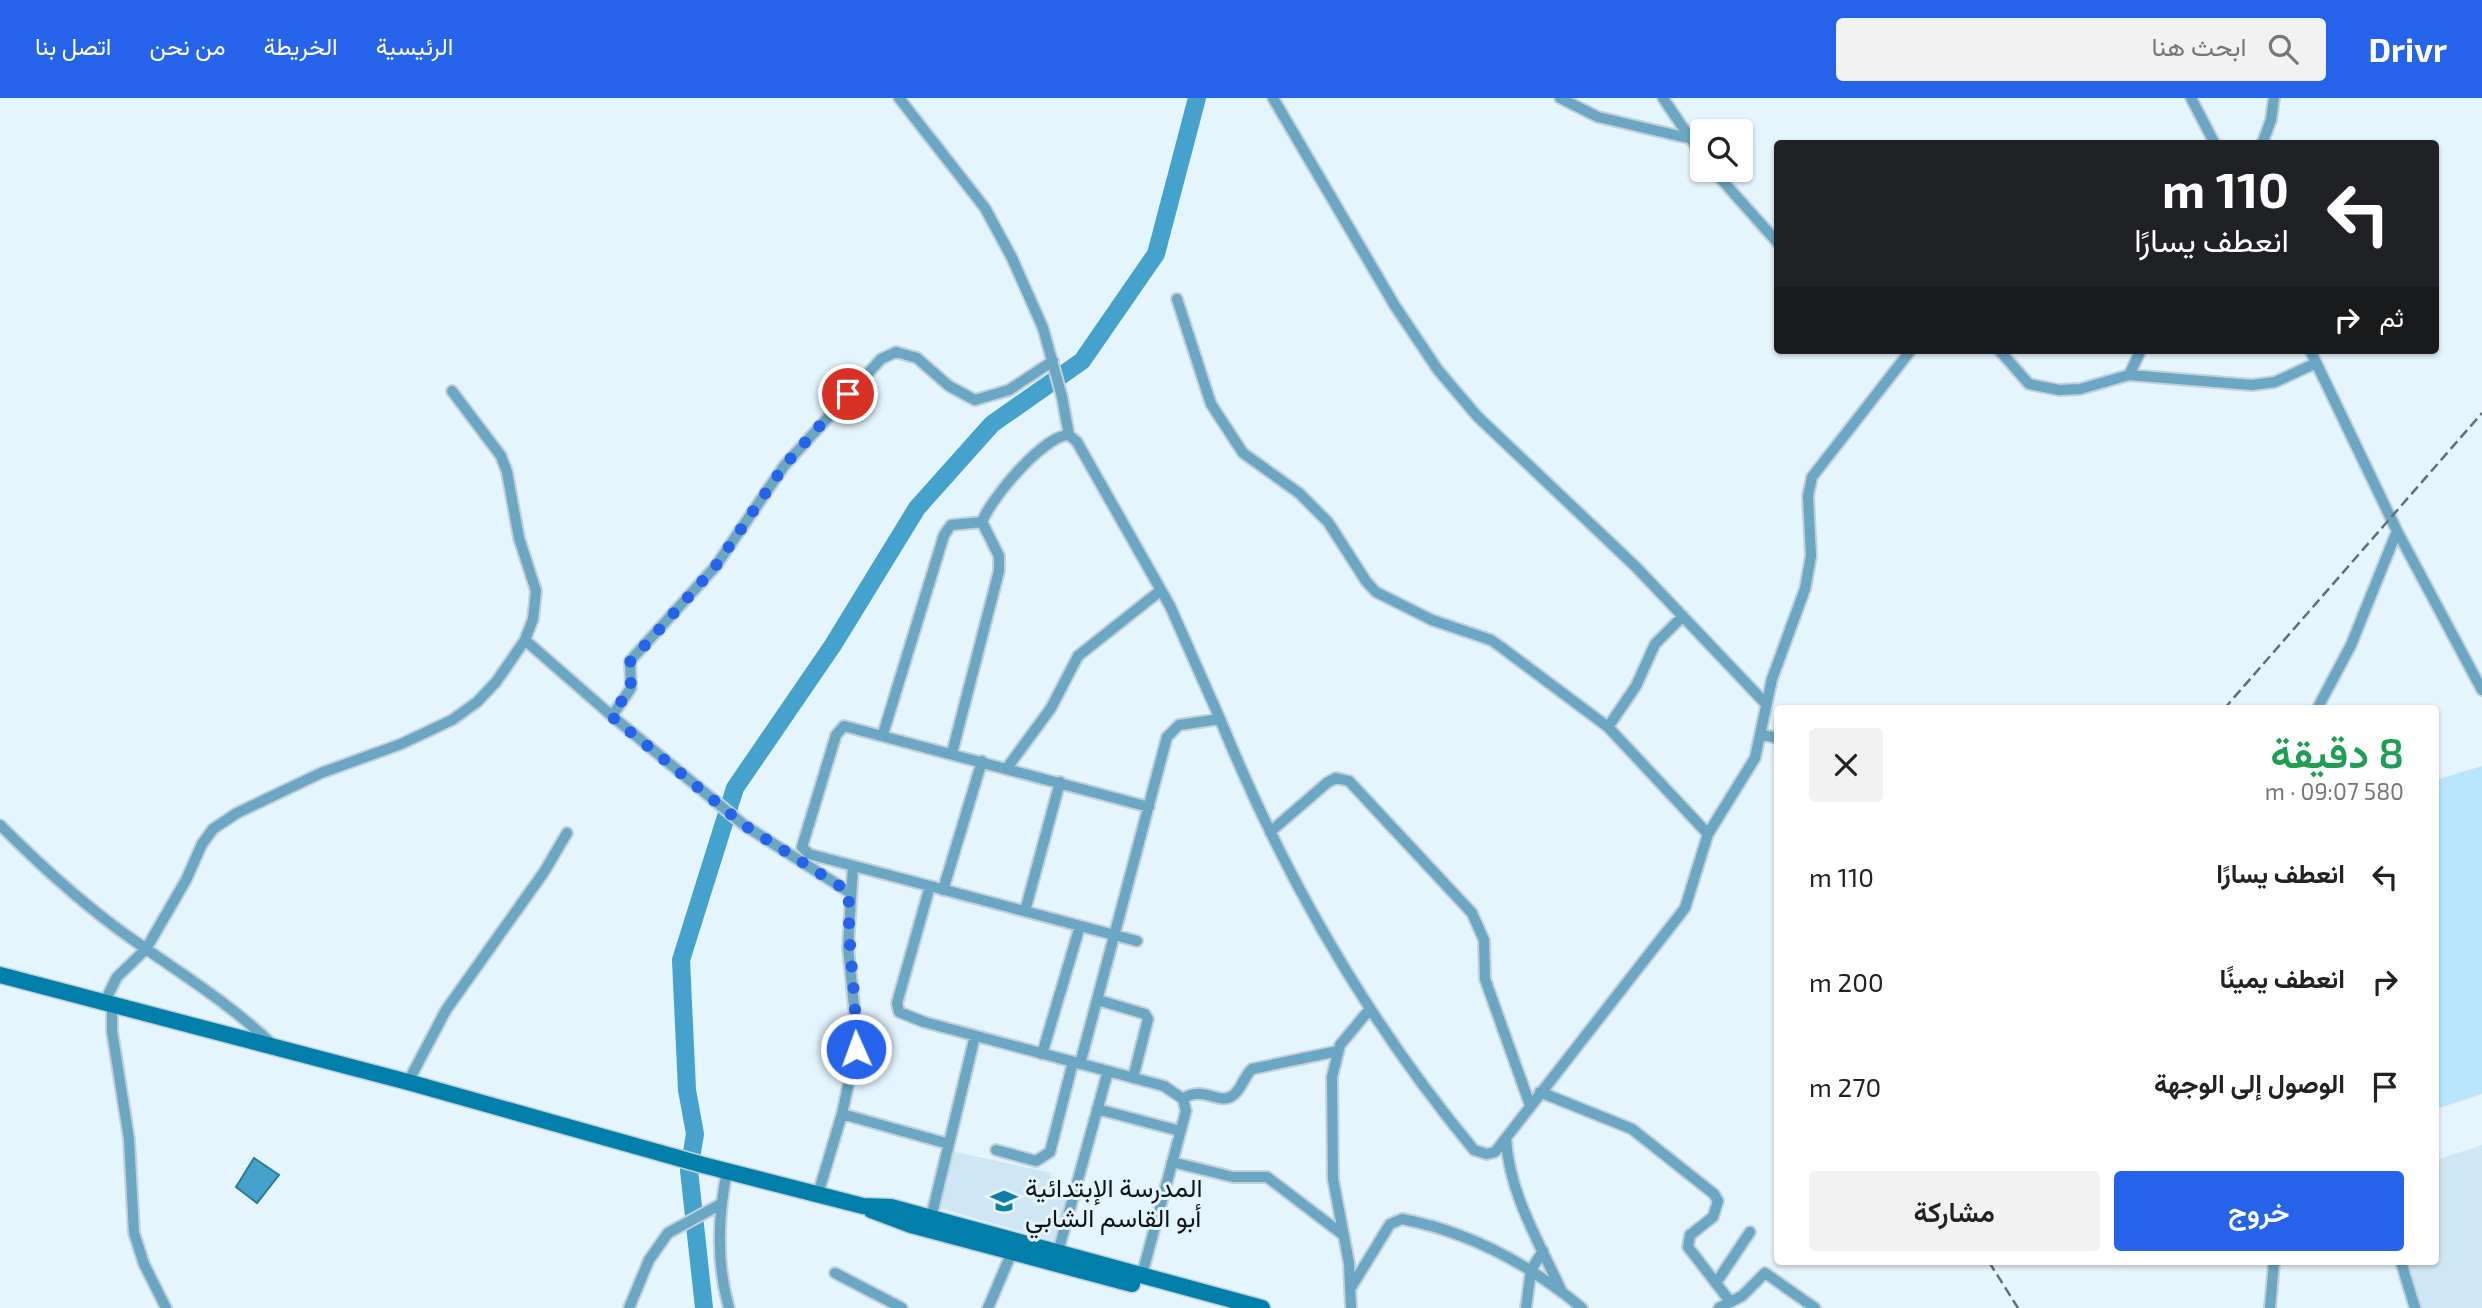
<!DOCTYPE html>
<html lang="ar">
<head>
<meta charset="utf-8">
<style>
  :root { --surface:#fff; --page:#f2f2f2; --text:#222; --muted:#767676; --accent:#2563eb }
  body { margin:0; font-family:"Exo 2",Vazirmatn,sans-serif; background:var(--page); color:var(--text); direction:rtl; height:100vh; display:flex; flex-direction:column; font-size:26px; white-space:nowrap }
  * { box-sizing:border-box; margin:0 }
  p { font-size:23px; color:var(--muted) }
  .icon { flex:none; width:38px; height:38px; fill:none; stroke:currentColor; stroke-width:2; stroke-linecap:round; stroke-linejoin:round }
  .map { position:relative; flex:1; overflow:hidden; direction:ltr }
  .side { position:absolute; left:1774px; top:607px; width:665px; height:560px; display:flex; flex-direction:column; background:var(--surface); border-radius:7px; box-shadow:0 2px 5px #0004; direction:rtl }
  .side>* { flex:none }
  .guide { position:absolute; left:1774px; top:42px; width:665px; height:214px; border-radius:7px; box-shadow:0 2px 5px #0004; direction:rtl; background:#202124; color:#fff; overflow:hidden }
  .fabs { position:absolute; left:1690px; top:21px; display:grid; gap:14px }
  .fabs a { display:grid; place-items:center; width:63px; height:63px; border-radius:7px; background:var(--surface); box-shadow:0 2px 5px #0004; font-size:35px }
  .pin { position:absolute; display:grid; place-items:center; width:60px; height:60px; color:#fff; margin:-30px; border:4px solid #fff; border-radius:50%; box-shadow:0 2px 7px #0007 }
  .me { position:absolute; width:77px; margin:-38px; rotate:358deg; stroke-linejoin:round; filter:drop-shadow(0 0 5px #0008) }
  .turn { display:flex; align-items:center; gap:24px; height:147px; padding:0 35px; font-size:32px }
  .turn .icon { width:91px; height:91px; stroke-width:2.5 }
  .turn b { display:block; font-size:49px; line-height:60px }
  .then { display:flex; align-items:center; height:66px; padding:0 35px; background:#0003; gap:14px; font-size:26px }
  .round { display:grid; place-items:center; flex:none; width:74px; height:74px; border-radius:7px; background:var(--page) }
  .head { display:flex; align-items:center; justify-content:space-between; height:119px; padding:0 35px }
  h1 { font-size:42px; font-weight:600; line-height:52px; color:#1e9e55 }
  .button { display:flex; gap:14px; margin-top:auto; padding:14px 35px }
  .button a { flex:1; height:80px; border-radius:7px; background:var(--accent); color:#fff; font-size:28px; font-weight:600; line-height:80px; text-align:center }
  .button a+a { background:var(--page); color:var(--text) }
  ul { padding:0; list-style:none }
  li { display:flex; align-items:center; gap:21px; height:105px; padding:0 35px }
  li div { flex:1 }
  li b { display:block; font-size:26px }
  li em { font-style:normal }
  header { display:flex; align-items:center; gap:42px; box-sizing:border-box; height:98px; padding:0 35px; background:var(--accent); color:#fff }
  header strong { font-size:33px }
  nav { display:flex; gap:38px; margin-inline-start:auto; font-size:24px }
  .search { width:490px; height:63px; background:var(--page); display:flex; align-items:center; gap:18px; box-sizing:border-box; padding:0 24px; border-radius:7px; color:var(--muted); font-size:26px }
  .map>svg:first-child { display:block }
  .built { fill:#cfe7f4 }
  .green { fill:#bae6fd }
  .water { fill:#45a2cc; stroke:#357896; stroke-width:2 }
  .lines { fill:none; stroke-linecap:round; stroke-linejoin:round }
  .river { stroke:#45a2cc; stroke-width:18 }
  .street-casing { stroke:#c2d1d9; stroke-width:14 }
  .secondary-casing { stroke:#c2d1d9; stroke-width:19 }
  .street { stroke:#6ba6c3; stroke-width:10 }
  .secondary { stroke:#007faa; stroke-width:16 }
  .rail { stroke:#636d73; stroke-width:2.5; stroke-dasharray:10 5; stroke-linecap:butt }
  .route { stroke:#2563eb; stroke-width:12; stroke-dasharray:0 21.6 }
  .labels { text-anchor:middle; dominant-baseline:central; stroke-width:6; stroke-linejoin:round; paint-order:stroke }
  .poi-label { font-size:26px; fill:#101518; stroke:#e4f5fe; text-anchor:start }
</style>
</head>
<body>
<header>
<strong>Drivr</strong>
<div class="search"><svg class="icon" aria-label="search" viewBox="0 0 24 24"><circle cx="10" cy="10" r="6"/><path d="M15 15l6 6"/></svg>ابحث هنا</div>
<nav><a>الرئيسية</a><a>الخريطة</a><a>من نحن</a><a>اتصل بنا</a></nav>
</header>
<div class="map">
<svg width="2482" height="1210" viewBox="0 0 2482 1210">
  <rect width="100%" height="100%" fill="#e4f5fe"/>
  <!-- built -->
  <path class="built" d="M2482,1047V1210H2421L2408,1164H2436V1062Z
    M951,1053L1052,1075L1048,1090L1070,1097L1058,1144L939,1110Z"/>
  <!-- green -->
  <path class="green" d="M2482,668V996L2436,1011V682Z"/>
  <!-- water -->
  <path class="water" d="M254,1060L279,1077L257,1105L236,1089Z"/>
  <g class="lines">
    <!-- river -->
    <path class="river" d="M704,1210L689,1072L695,1036L687,992L681,862L735,690L833,547L917,410L992,326L1082,263L1156,156L1197,0"/>
    <!-- street casing -->
    <g class="street-casing">
      <path id="street" d="M899,0L985,110L1012,160L1043,230L1062,299L1069,337L1077,344L1170,508L1220,621
        M1273,0L1395,208L1438,272L1477,318L1636,469L1766,606
        M1560,0L1598,19L1688,40
        M1663,0L1703,59
        M2191,0L2215,46
        M2262,46L2271,22L2274,0
        M1713,72L1778,145
        M1177,201L1211,306L1243,355L1299,395L1328,424L1366,483L1376,494L1432,522L1491,542L1501,549L1608,629L1708,736
        M1999,252L2029,286L2059,292L2080,291L2129,277L2252,287L2275,284L2316,265
        M2310,252L2397,433L2351,547L2317,611
        M2129,277L2141,252
        M2397,433L2482,592
        M525,542L612,618L631,590L630,563L715,469L784,368L881,261L896,254L917,260L949,288L975,302L1009,292L1053,263
        M612,618L744,727L849,794
        M1608,629L1636,588L1655,546L1683,518
        M883,636L944,437L951,427L982,424
        M1762,637L1778,640
        M952,655L999,473V458L982,424C991,400 1044,337 1069,337
        M1007,670L1051,610L1078,558L1160,493
        M0,727C43,770 89,812 139,846C185,878 231,907 272,946
        M1270,734L1328,684L1336,680L1349,683L1472,815L1484,842L1485,881L1530,1007
        M930,788L897,905L899,914L924,924L1164,988L1183,1001L1186,1013L1142,1177
        M943,792L982,663
        M1025,813L1060,684
        M1137,843L809,756L802,749L836,637L844,628L1149,709
        M1098,902L1145,916L1148,921L1133,980
        M104,905L117,879L146,851L186,782L202,746L213,731L237,715L321,675L401,646L452,622L477,604L496,584L525,542L533,521L536,493L519,440L507,374L501,358L452,293
        M112,907V933L129,1041L134,1135L144,1166L166,1210
        M1042,956L1080,828
        M1080,966L1167,639L1179,627L1220,621C1283,776 1367,923 1474,1052L1487,1056L1495,1054L1685,810L1708,736L1755,660L1772,581L1805,491L1811,458L1808,398L1812,379L1911,252
        M408,984L446,912L544,774L567,735
        M1540,994L1632,1031L1714,1096L1718,1103L1713,1119L1690,1137L1688,1149L1729,1202
        M1183,1001C1202,987 1218,1007 1232,998C1241,993 1244,978 1252,971L1338,953
        M1097,1011L1180,1033
        M842,1016L949,1046
        M1506,1041C1509,1095 1539,1144 1561,1192
        M996,1052L1036,1063L1050,1054L1073,964
        M1172,1064L1233,1079H1267L1342,1136
        M727,1073C718,1118 716,1165 729,1210
        M818,1096L842,1016L856,951V927L848,849L853,768
        M931,1120L975,938
        M1058,1154L1108,973
        M2401,1164L2415,1210
        M835,1175L902,1210
        M1716,1185L1750,1134
        M1352,1188L1390,1126L1402,1121C1470,1134 1529,1166 1582,1210
        M629,1210L649,1162L668,1135L721,1106
        M988,1210L1012,1154
        M1351,1210L1349,1165L1333,1081L1332,979L1340,947L1369,912
        M1526,1210L1531,1172L1543,1153
        M1719,1210L1742,1198L1765,1175L1815,1210
        M2270,1210L2274,1164"/>
    </g>
    <!-- secondary casing -->
    <g class="secondary-casing">
      <path id="secondary" d="M0,877L408,984L703,1067L863,1108L891,1109L1262,1210
        M871,1112L911,1127L1132,1186"/>
    </g>
    <!-- street -->
    <use href="#street" class="street"/>
    <!-- secondary -->
    <use href="#secondary" class="secondary"/>
    <!-- rail -->
    <path class="rail" d="M2224,611L2482,315
      M1989,1164L2018,1210"/>
  </g>
  <g class="lines">
    <!-- route -->
    <path class="route" d="M848,296L784,368L715,469L630,564L631,590L611,618L744,727L849,794C847,848 857,899 856,951"/>
  </g>
  <!-- icons -->
  <defs>
    <g id="school-bare" transform="scale(2.1)"><path d="M0-5L7-2L0 1L-7-2ZM-4 1L0 2.5L4 1V4Q0 6-4 4Z" fill="#0f7da6" stroke="#e4f5fe" stroke-width="2.5" paint-order="stroke"/></g>
  </defs>
  <g fill-rule="evenodd">
    <use href="#school-bare" x="1004" y="1103"/>
  </g>
  <g class="labels">
    <!-- poi labels -->
    <g class="poi-label">
      <text x="1025" y="1088">المدرسة الإبتدائية<tspan x="1025" dy="30">أبو القاسم الشابي</tspan></text>
    </g>
  </g>
</svg>
<div class="fabs">
<a><svg class="icon" aria-label="search" viewBox="0 0 24 24"><circle cx="10" cy="10" r="6"/><path d="M15 15l6 6"/></svg></a>
</div>
<div class="pin" style="left:848px;top:296px;background:#d93025"><svg class="icon" aria-label="arrive" viewBox="0 0 24 24"><path d="M6 21V4h12l-3 4 3 4H6"/></svg></div>
<svg class="me" style="left:856px;top:951px" viewBox="-20 -20 40 40"><circle r="17" fill="#2563eb" stroke="#fff" stroke-width="3"/><path d="M0-11L8 9 0 5-8 9z" fill="#fff"/></svg>
<div class="guide">
<div class="turn"><svg class="icon" aria-label="left" viewBox="0 0 24 24"><path d="M17 20v-9H6M10 6l-5 5 5 5"/></svg><div><b>110 m</b>انعطف يسارًا</div></div>
<div class="then">ثم<svg class="icon" aria-label="right" viewBox="0 0 24 24"><path d="M7 20v-9h11M14 6l5 5-5 5"/></svg></div>
</div>
<section class="side">
<div class="head"><div><h1>8 دقيقة</h1><p>580 m · 09:07</p></div><a class="round"><svg class="icon" aria-label="close" viewBox="0 0 24 24"><path d="M6 6l12 12M18 6L6 18"/></svg></a></div>
<ul>
<li><svg class="icon" aria-label="left" viewBox="0 0 24 24"><path d="M17 20v-9H6M10 6l-5 5 5 5"/></svg><div><b>انعطف يسارًا</b></div><em>110 m</em></li>
<li><svg class="icon" aria-label="right" viewBox="0 0 24 24"><path d="M7 20v-9h11M14 6l5 5-5 5"/></svg><div><b>انعطف يمينًا</b></div><em>200 m</em></li>
<li><svg class="icon" aria-label="arrive" viewBox="0 0 24 24"><path d="M6 21V4h12l-3 4 3 4H6"/></svg><div><b>الوصول إلى الوجهة</b></div><em>270 m</em></li>
</ul>
<div class="button"><a>خروج</a><a>مشاركة</a></div>
</section>
</div>
</body>
</html>
